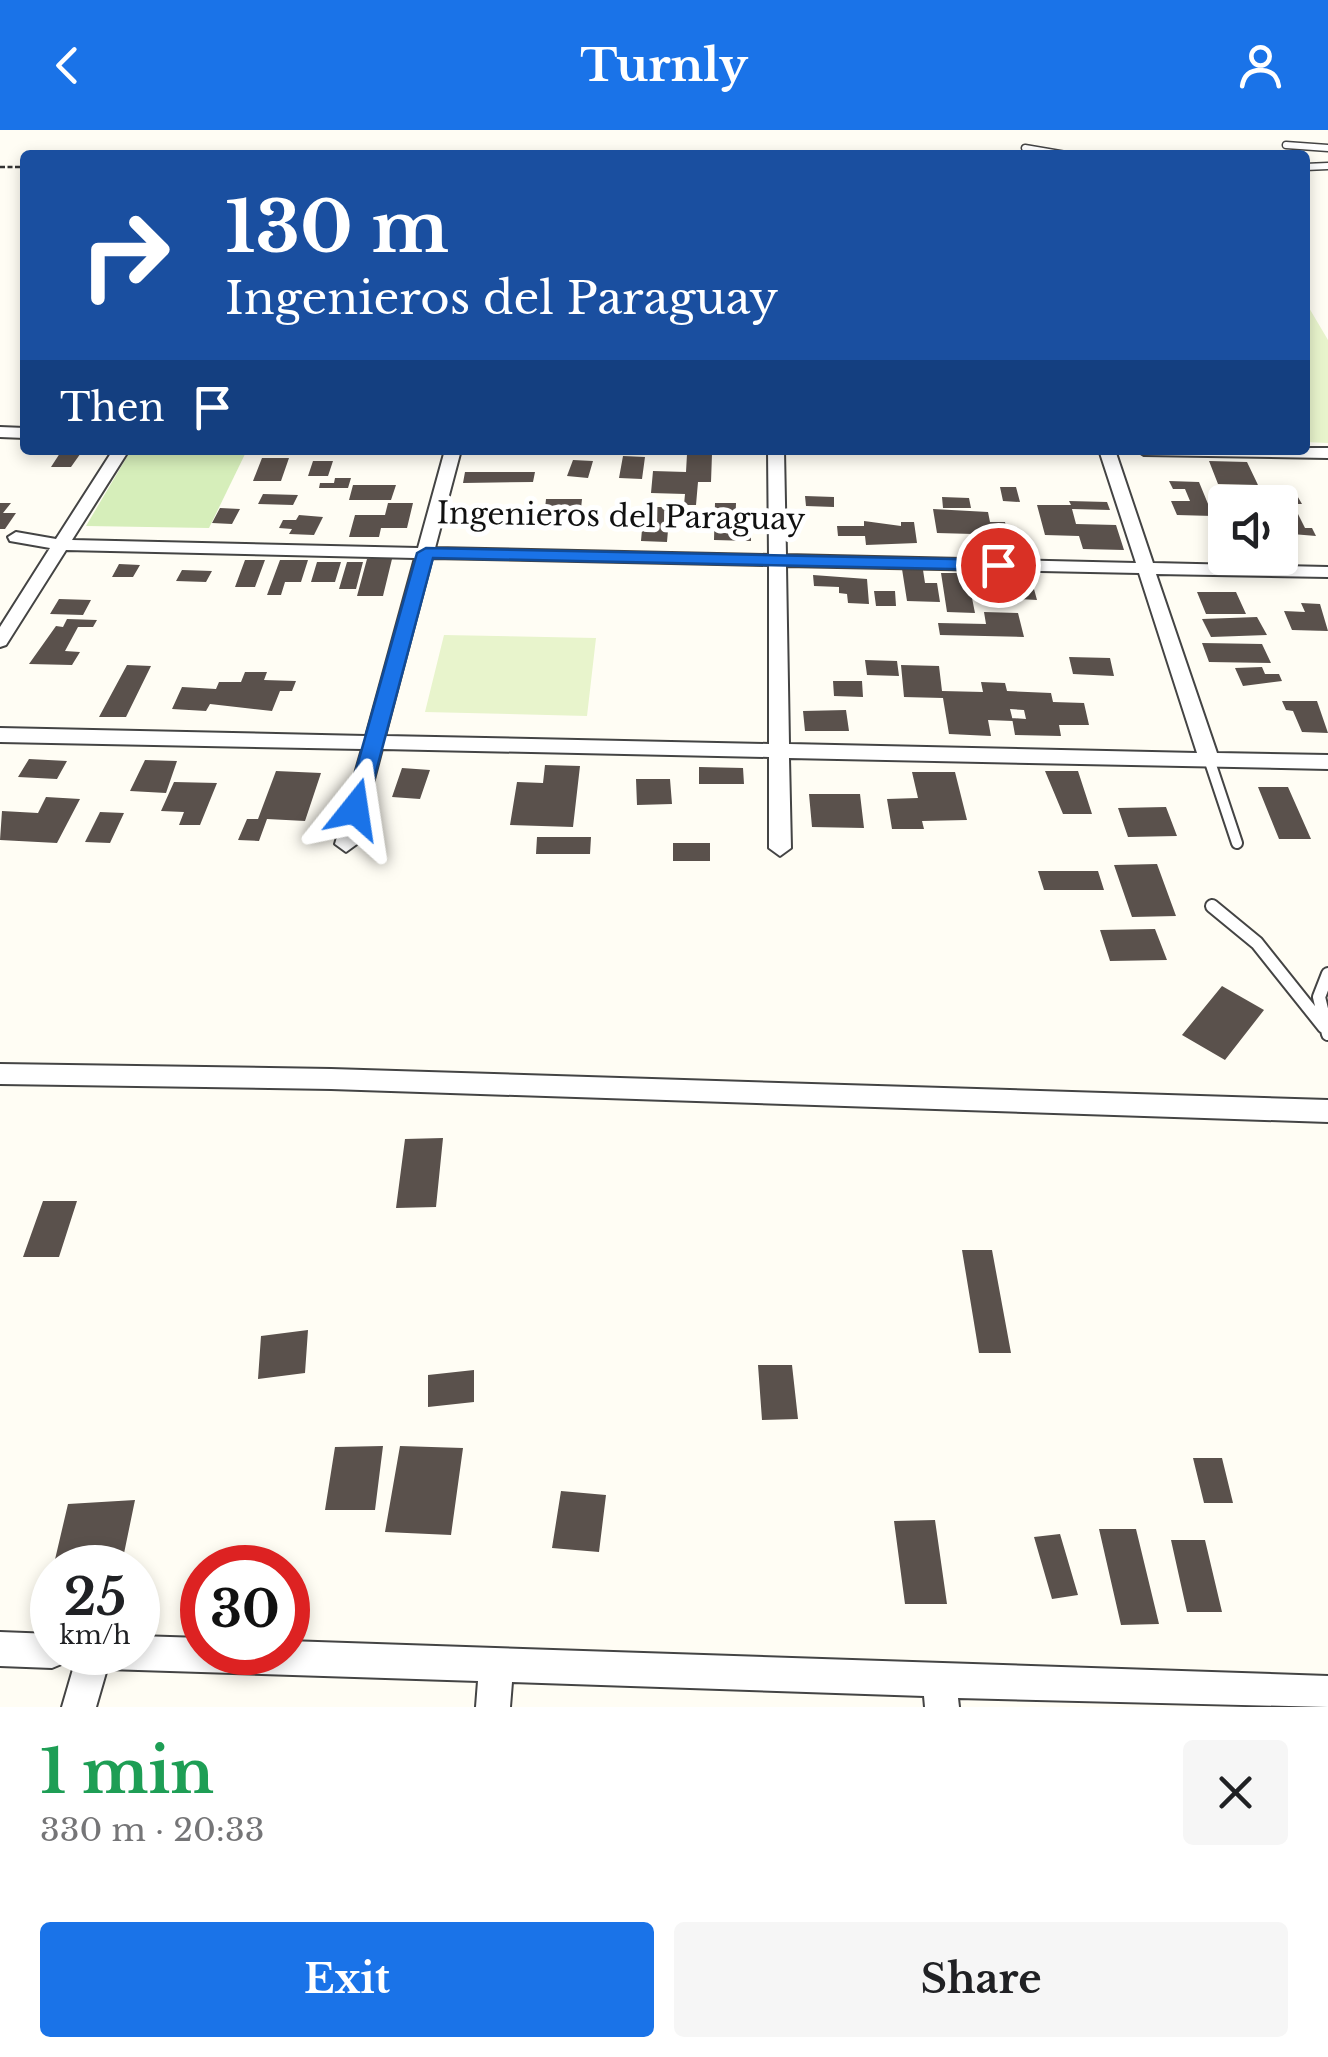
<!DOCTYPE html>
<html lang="en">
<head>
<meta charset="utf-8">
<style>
  :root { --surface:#fff; --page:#f6f6f6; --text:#202124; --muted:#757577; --accent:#1a73e8 }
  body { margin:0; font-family:"Libre Baskerville",serif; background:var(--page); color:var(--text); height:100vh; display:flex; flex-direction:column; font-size:38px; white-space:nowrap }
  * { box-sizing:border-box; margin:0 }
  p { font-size:32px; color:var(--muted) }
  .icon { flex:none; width:55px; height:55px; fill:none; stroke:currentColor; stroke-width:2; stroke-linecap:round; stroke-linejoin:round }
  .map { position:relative; height:1577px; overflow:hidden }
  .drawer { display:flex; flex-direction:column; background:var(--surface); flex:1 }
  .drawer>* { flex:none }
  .top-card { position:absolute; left:20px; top:20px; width:1290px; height:305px; border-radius:10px; box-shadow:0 5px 15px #0003; background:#1a4fa0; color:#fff; overflow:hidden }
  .tools { position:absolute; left:1208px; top:355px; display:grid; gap:20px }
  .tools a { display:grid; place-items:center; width:90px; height:90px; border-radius:10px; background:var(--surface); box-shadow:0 5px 15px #0003; font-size:50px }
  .speed { position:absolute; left:30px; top:1415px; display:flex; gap:20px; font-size:50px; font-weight:700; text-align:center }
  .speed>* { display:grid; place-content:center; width:130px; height:130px; border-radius:50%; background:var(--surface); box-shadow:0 5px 15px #0003; line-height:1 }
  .speed small { font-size:25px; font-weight:400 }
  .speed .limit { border:15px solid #d22; background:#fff; color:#111 }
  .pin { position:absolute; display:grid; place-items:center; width:85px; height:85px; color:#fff; margin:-42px; border:5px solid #fff; border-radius:50%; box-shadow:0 2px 10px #0007 }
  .me { position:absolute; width:110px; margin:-55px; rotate:15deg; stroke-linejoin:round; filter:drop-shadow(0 0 8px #0008) }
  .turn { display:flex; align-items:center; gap:35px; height:210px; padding:0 40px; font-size:45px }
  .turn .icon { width:130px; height:130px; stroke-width:2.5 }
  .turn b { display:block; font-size:70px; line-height:85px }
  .then { display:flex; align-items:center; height:95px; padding:0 40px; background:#0003; gap:20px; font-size:38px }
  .round { display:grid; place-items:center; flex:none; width:105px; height:105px; border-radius:10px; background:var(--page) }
  .headline { display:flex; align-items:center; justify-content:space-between; height:170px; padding:0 40px }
  h1 { font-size:60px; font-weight:800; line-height:75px; color:#1e9e55 }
  .button { display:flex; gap:20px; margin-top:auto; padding:20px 40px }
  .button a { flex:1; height:115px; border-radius:10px; background:var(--accent); color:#fff; font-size:40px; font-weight:800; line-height:115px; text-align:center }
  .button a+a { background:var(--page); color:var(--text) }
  header { display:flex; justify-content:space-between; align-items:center; height:130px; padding:0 40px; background:var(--accent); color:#fff; font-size:45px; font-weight:800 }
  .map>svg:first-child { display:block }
  .green { fill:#d6eeba }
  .pitch { fill:#e8f4cc }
  .building { fill:#5a514c }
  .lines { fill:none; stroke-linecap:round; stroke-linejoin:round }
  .service-far2-casing { stroke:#444; stroke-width:9 }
  .service-far1-casing { stroke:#444; stroke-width:14 }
  .service-casing { stroke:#444; stroke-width:16 }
  .minor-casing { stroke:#444; stroke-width:4 }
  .path { stroke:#333; stroke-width:2.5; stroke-dasharray:5 2.5; stroke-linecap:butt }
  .service-far2 { stroke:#fff; stroke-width:6 }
  .service-far1 { stroke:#fff; stroke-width:10 }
  .service { stroke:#fff; stroke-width:12 }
  .minor { fill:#fff; fill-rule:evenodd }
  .route { fill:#1a73e8; stroke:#114b97; stroke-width:2.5 }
  .labels { text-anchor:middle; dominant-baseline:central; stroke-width:10; stroke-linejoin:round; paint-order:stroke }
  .far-street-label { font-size:30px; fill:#111; stroke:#fff }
</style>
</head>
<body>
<header><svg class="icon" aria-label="back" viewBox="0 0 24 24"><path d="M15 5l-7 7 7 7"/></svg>Turnly<svg class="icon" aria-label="person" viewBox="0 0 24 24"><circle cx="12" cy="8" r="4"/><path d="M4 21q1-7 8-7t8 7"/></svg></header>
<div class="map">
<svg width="1328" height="1577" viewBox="0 0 1328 1577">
  <rect width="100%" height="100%" fill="#fffdf4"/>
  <!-- green -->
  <path class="green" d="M131,320H247L209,398L86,396Z"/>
  <!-- pitch -->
  <path class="pitch" d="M1305,171L1328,210V313L1305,312Z
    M444,505L596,508L587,586L425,582Z"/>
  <!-- building -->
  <path class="building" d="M62,320H83L71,337H51Z
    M687,324H712L711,352H698L696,375H684L685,364L651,363L653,341L686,342Z
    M623,326L645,327L642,349L619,348Z
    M262,328H289L281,351H253Z
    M573,330L593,331L588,348L567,346Z
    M313,331H333L328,346H308Z
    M1209,331L1247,332L1258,355L1218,354Z
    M465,342H535L533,352L463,353Z
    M335,348H351L348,358H319L320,353H334Z
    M1169,351L1199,352L1213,386L1177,385L1171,371H1190L1185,359H1173Z
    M353,355H396L391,370H349Z
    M1000,357H1016L1020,372L1003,371Z
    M1277,361L1295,362L1302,374H1293L1305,398H1312L1316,406L1280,403V372H1272L1269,367H1280Z
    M263,364L298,365L293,375L258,374Z
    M805,366L834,367V377L806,376Z
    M942,367L969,368L971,378H943Z
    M546,369H582L581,379H545Z
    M1069,371L1107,372L1110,380L1072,379L1076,394L1116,395L1124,420L1083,419L1079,406L1045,405L1037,375H1071Z
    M0,373H11L3,383H16L5,399H0Z
    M388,373H413L407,398H381L379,407H349L355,385H385Z
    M715,373H736L735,404L751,405V411L714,410Z
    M644,377H670L667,412L641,411Z
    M220,378L240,379L232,394L212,393Z
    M933,379L988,382L990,392H1005L1007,401H982L985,416L975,415L973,404L937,403Z
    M299,385L323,387L314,405L289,404L292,399L279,398L283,390H296Z
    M864,391L901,396V392H914L917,413L866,415L865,406H838L837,396H864Z
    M367,429H392L383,466H357Z
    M245,430H265L255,457H235Z
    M280,430H308L301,452H285L281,465H267Z
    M317,432H341L335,452H311Z
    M347,432H363L356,459H339Z
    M119,434L140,435L133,447H112Z
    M902,439L923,440L925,453H937L940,472L907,471Z
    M182,440L212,441L206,452L176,451Z
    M997,440H1012L1014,448H1031L1037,470L1019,469L1017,460H1002Z
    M941,443H967L975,483L947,482Z
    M813,445L867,449L869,474L848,473L847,464L839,463V457L814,456Z
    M874,461H895L896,476H876Z
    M1197,462H1236L1246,484H1206Z
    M59,469L91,470L83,485L50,484Z
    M1301,473L1320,474L1328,501L1292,500L1284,481L1305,482Z
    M984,482L1018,483L1024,507L940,505L938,493L986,494Z
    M1257,487L1267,505L1211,507L1202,489Z
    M67,489L97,490L93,497H78L65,521L80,522L72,535L29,534L56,496L63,497Z
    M1202,513L1262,514L1271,533L1209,532Z
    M1069,527L1110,528L1114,546L1073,544Z
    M865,530L897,531L899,546L867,545Z
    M127,535L151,536L126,587H99Z
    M901,535L939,536L942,561L983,562L981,552L1005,553L1007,561L1051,563L1053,572L1084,573L1089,595H1059L1061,606L1015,605L1012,588L1026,589L1024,580L1010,579L1013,591L988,590L991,606L949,604L943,568L904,567Z
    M1262,537L1265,544H1279L1282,551L1243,556L1235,538Z
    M245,542H267L264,550L296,551L292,561H280L272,581L210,574L206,581L172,579L182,557L216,559L219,552H241Z
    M833,551H862L863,567L834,566Z
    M1282,571H1317L1328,603L1302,602L1293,581L1286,580Z
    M846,580L849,601H805L803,581Z
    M29,629L67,631L57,649L18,647Z
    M145,630L177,631L166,663L130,661Z
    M545,635L580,636L573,697L510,695L517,652L543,653Z
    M699,637L743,638L744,654H699Z
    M402,638L430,640L420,669L392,667Z
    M276,641L321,643L305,691L267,689L259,711L238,710L247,689H258Z
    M1045,641H1078L1092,684H1063Z
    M912,642H955L967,690L922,691L924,699H892L887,669L918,668Z
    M636,649H670L672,674L637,675Z
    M174,652L217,653L200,695H179L184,682L161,681Z
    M1258,657H1288L1311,709H1279Z
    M809,664H860L864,698L812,697Z
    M46,667L80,669L57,713L0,710L2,681L38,683Z
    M1166,677L1177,706L1128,707L1118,678Z
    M100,682L124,683L110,713L85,712Z
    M537,707H591L590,724H536Z
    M673,713H710V731H673Z
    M1157,734L1176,786L1132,787L1114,735Z
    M1038,741H1098L1104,760H1044Z
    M1155,799L1167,830L1110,831L1100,800Z
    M1222,856L1264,880L1225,930L1182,905Z
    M443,1008L436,1077L396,1078L405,1009Z
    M43,1071H77L59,1127H23Z
    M962,1120H992L1011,1223H979Z
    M308,1200L305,1243L258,1249L261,1206Z
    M758,1235H792L798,1289L762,1290Z
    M474,1240V1272L428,1277V1245Z
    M383,1316L375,1380H325L335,1317Z
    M400,1316L463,1318L451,1405L385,1402Z
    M1193,1328H1222L1233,1373H1204Z
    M561,1361L606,1365L599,1422L552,1418Z
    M135,1370L121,1438H53L68,1374Z
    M935,1390L947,1474H905L894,1391Z
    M1099,1399H1136L1159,1494L1121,1495Z
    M1060,1404L1078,1465L1052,1469L1034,1407Z
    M1171,1410H1205L1222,1482H1187Z"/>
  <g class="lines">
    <!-- service-far2 casing -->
    <g class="service-far2-casing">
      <path id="service-far2" d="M1286,15L1328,18
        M1025,18L1066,25
        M1305,37L1328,36"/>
    </g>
    <!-- service-far1 casing -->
    <g class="service-far1-casing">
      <path id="service-far1" d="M1209,629L1237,713"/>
    </g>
    <!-- service casing -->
    <g class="service-casing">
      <path id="service" d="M1212,776L1257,813L1324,897
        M1328,844L1319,867L1328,904"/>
    </g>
    <!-- minor casing -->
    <g class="minor-casing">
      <path id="minor" d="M0,297L25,298V308L0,307Z
        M1305,318H1328V328L1144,325L1136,320Z
        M113,320H129L72,410L418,418L445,320H461L435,418L769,425L768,320H784L786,425L1136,433L1099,320H1115L1153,433L1328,437V447L1156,444L1217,623L1328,625V639L789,628L791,718L780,726L769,718V627L382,619L357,714L346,722L335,714L362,619L0,612V598L366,606L415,428L66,420L6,515L0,517V497L50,418L10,411L8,407L16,402L56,409ZM432,428L769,435V614L385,606ZM786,436L1139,443L1197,623L789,614Z
        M0,934L331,939L1328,970V992L331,959L0,954Z
        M0,1502L52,1504V1522H68L64,1533L52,1538L0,1536Z
        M138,1506L202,1508V1522H288V1511L1328,1546V1577L958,1568L959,1577H925L924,1566L512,1552L510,1577H476L478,1551L107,1539L96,1577H62L78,1522H138Z"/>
    </g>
    <!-- path -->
    <path class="path" d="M0,37H25"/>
    <!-- service-far2 -->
    <use href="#service-far2" class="service-far2"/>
    <!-- service-far1 -->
    <use href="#service-far1" class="service-far1"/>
    <!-- service -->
    <use href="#service" class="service"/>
    <!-- minor -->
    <use href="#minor" class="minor"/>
  </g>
  <!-- route -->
  <path class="route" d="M426,418L998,430L1007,435L998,440L433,428L366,679L355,687L345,679L417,423Z"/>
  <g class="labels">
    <!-- far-street labels -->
    <g class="far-street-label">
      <text transform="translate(621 386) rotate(1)">Ingenieros del Paraguay</text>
    </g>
  </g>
</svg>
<div class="tools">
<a><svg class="icon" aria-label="sound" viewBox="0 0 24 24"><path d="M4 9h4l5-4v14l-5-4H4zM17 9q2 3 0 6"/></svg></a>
</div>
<div class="speed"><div>25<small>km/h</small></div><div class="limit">30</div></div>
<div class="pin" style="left:998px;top:435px;background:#d93025"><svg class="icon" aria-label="arrive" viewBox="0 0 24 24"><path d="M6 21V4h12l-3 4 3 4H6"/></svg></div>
<svg class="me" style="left:355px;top:679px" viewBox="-20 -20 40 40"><path d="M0-17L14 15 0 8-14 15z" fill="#1a73e8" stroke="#fff" stroke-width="4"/></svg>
<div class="top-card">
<div class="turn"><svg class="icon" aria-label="right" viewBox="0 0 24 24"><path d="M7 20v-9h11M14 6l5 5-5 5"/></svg><div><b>130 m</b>Ingenieros del Paraguay</div></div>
<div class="then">Then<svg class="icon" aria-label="arrive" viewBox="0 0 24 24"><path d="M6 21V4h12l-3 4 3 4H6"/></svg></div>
</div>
</div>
<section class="drawer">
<div class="headline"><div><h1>1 min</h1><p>330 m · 20:33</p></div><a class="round"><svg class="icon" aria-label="close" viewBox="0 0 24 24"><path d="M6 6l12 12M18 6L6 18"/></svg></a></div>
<div class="button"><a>Exit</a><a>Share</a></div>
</section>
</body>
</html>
